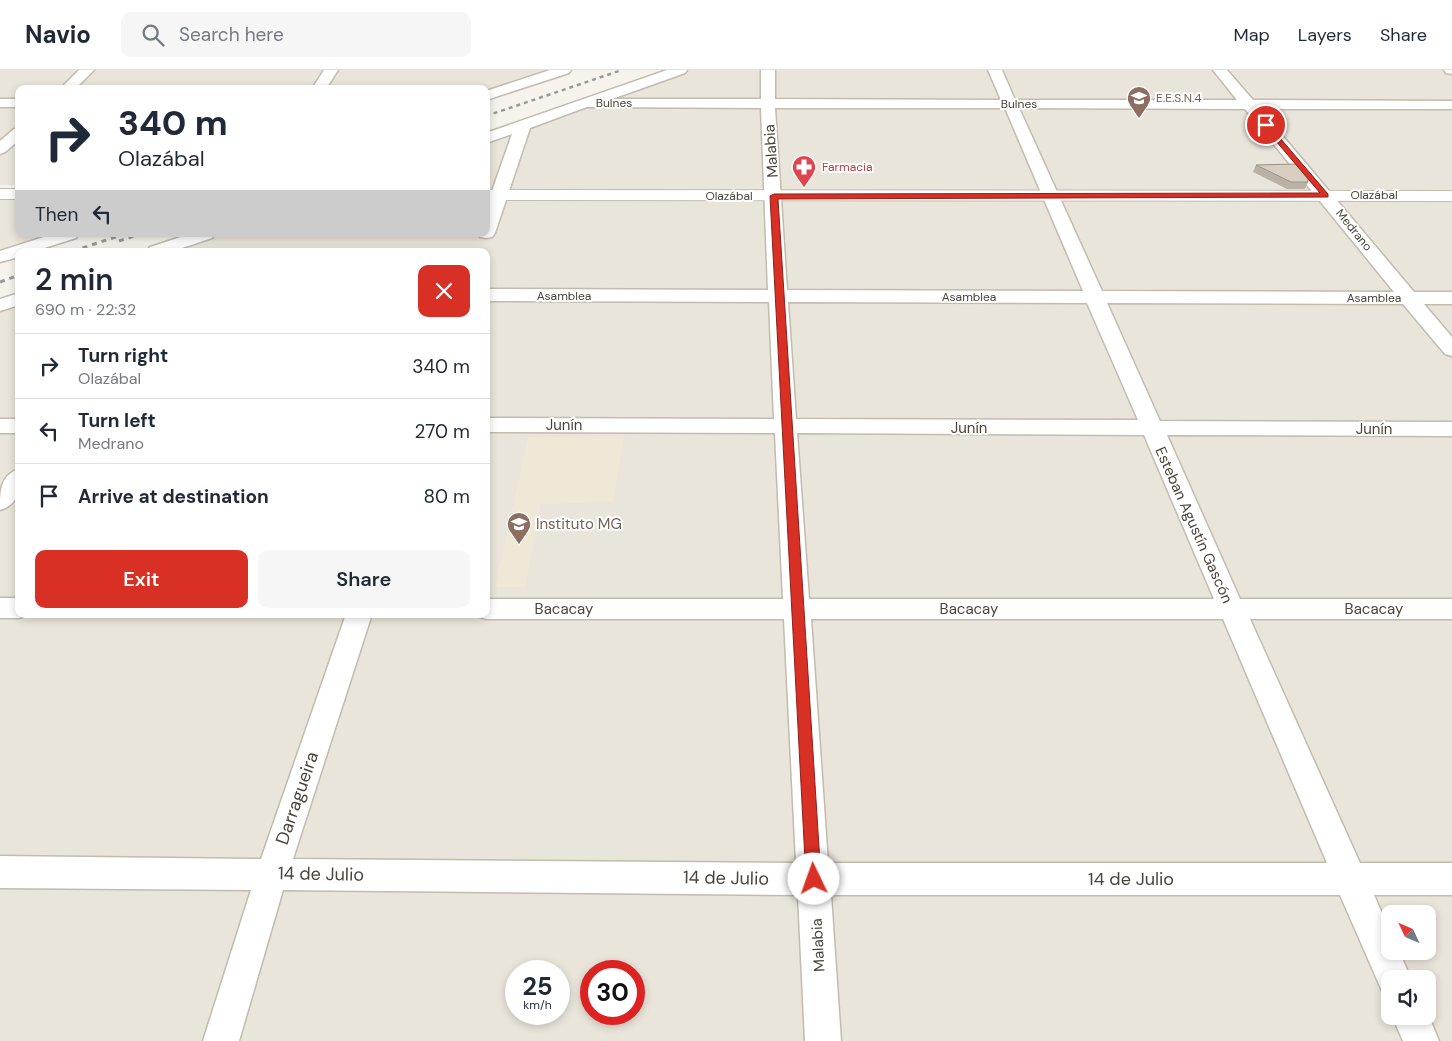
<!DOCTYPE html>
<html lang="en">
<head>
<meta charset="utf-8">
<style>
  :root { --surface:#fff; --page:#f6f6f7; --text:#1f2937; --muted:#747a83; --line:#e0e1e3; --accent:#d93025 }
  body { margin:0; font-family:"DM Sans",sans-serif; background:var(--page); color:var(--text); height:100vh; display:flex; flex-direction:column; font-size:19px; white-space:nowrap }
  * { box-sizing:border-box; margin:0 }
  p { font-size:16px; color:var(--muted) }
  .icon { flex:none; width:28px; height:28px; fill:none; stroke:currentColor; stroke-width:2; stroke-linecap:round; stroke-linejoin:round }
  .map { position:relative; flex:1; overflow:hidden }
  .side { position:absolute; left:15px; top:178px; width:475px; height:370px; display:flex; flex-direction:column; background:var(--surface); border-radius:10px; box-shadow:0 2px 8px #0003 }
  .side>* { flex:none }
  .banner { position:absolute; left:15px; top:15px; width:475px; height:152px; border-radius:10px; box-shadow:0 2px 8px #0003; background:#fff; color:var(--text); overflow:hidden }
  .needle { width:32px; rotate:314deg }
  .buttons { position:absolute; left:1381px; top:835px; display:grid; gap:10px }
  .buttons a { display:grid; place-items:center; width:55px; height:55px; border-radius:10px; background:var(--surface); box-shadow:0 2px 8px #0003; font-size:25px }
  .speed { position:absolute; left:505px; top:890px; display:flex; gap:10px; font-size:25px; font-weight:700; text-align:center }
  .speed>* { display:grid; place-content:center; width:65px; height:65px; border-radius:50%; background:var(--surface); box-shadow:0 2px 8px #0003; line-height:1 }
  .speed small { font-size:12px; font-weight:400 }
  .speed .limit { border:8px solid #d22; background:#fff; color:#111 }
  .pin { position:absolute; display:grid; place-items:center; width:42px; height:42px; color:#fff; margin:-21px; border:2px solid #fff; border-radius:50%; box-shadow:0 1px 5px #0007 }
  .me { position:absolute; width:55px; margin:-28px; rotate:357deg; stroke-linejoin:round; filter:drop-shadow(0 0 4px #0008) }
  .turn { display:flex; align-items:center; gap:18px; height:105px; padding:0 20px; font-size:22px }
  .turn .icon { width:65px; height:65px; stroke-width:2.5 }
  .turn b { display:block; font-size:35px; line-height:42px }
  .then { display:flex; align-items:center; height:48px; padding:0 20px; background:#0003; gap:10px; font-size:19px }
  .round { display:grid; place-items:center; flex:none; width:52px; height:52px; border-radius:10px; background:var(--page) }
  .overview { display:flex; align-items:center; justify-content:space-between; height:85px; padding:0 20px }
  h1 { font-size:30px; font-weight:600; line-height:38px }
  .cta { display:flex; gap:10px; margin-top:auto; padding:10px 20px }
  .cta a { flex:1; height:58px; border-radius:10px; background:var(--accent); color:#fff; font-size:20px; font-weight:600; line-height:58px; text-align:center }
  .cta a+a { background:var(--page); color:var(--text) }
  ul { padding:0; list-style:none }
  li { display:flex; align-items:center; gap:15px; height:65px; padding:0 20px; border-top:1px solid var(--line) }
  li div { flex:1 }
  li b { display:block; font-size:19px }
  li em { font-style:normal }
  header { display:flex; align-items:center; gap:30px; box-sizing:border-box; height:70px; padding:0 25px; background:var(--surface); border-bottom:1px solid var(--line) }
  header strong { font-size:24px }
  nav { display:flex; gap:28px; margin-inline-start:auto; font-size:18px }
  .search { width:350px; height:45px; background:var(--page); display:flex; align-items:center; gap:12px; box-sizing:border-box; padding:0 18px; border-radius:10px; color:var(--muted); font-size:19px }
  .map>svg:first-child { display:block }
  .residential { fill:#eae5da; fill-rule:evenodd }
  .education { fill:#efe8d6 }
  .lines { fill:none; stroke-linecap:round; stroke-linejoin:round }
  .minor-casing { stroke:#c2bbae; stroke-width:3 }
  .tertiary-casing { stroke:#c2bbae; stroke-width:2 }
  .minor { fill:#fff; fill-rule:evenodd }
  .tertiary { fill:#fff; fill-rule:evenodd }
  .rail-far1 { stroke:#9a9a9a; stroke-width:2.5; stroke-dasharray:4 4; stroke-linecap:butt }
  .rail { stroke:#9a9a9a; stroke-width:3; stroke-dasharray:5 5; stroke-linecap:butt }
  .wall { fill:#bab2a6 }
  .building { fill:#d8cfc1; stroke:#979187 }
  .route { fill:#d93025; stroke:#8d1f18 }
  .labels { text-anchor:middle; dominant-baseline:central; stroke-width:4; stroke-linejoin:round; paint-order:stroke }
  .far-education-label { font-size:12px; fill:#785e54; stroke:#fff; text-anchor:start }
  .far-street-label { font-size:12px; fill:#4b4439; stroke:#fff }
  .far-health-label { font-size:12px; fill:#be3a42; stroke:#fff; text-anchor:start }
  .street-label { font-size:15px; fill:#4b4439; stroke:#fff }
  .education-label { font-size:15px; fill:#785e54; stroke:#fff; text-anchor:start }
  .near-street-label { font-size:18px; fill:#4b4439; stroke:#fff }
</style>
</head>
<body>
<header>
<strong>Navio</strong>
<div class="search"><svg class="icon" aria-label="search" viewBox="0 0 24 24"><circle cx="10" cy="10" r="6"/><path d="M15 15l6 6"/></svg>Search here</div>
<nav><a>Map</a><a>Layers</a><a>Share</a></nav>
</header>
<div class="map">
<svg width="1452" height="971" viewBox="0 0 1452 971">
  <rect width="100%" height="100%" fill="#f6f3ec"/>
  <!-- residential -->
  <path class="residential" d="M0,0H547L486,20L19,19V115H0Z
    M688,0H1452V971H0V240L19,233V544H486V181H163L214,164H486V70ZM1390,844H1428V881H1390ZM516,901H559V944H516ZM591,901H634V944H591ZM1390,909H1428V946H1390Z
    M0,128H19V164H56L0,182Z"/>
  <!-- education -->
  <path class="education" d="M528,367H624L613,432L541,434L525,517H495Z"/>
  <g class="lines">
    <!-- minor casing -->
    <g class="minor-casing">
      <path id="minor" d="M79,0H94L75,19H60Z
        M324,0H338L326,19H312Z
        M550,0H571L569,3L486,30V21Z
        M667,0H687L685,3L612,29H761V0H775V29L1001,30L988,0H1002L1015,30H1237L1213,0H1227L1253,30L1452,31V39H1260L1414,222H1452V234H1424L1452,267V286L1445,284L1403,234L1107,233L1160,351L1452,352V366L1167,365L1240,529H1452V549H1250L1360,793H1452V825H1374L1390,861V881H1399L1411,909H1390V925L1382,921L1340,825H831L841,971H805L798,825L283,820L239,971H203L251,820L0,818V786L261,789L346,544H372L293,789L796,793L784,549H486L477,546L475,544H486V529H783L775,363L486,362V348L774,349L769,232L486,231V219L768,220L761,38L587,37L530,58L495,163L492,167L486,168L480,167L478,164H486V138L512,64L486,73V63ZM775,38H1005L1083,221L787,220ZM1019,38L1245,39L1394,222L1102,221ZM788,232L1087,233L1138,350L796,349ZM797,363L1144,365L1214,529H809ZM811,549H1223L1327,793H828Z
        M1444,0H1452V4L1446,3Z
        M0,29H19V37H0Z
        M19,58V70L5,82L0,84V71L14,59Z
        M53,164H79L76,168L35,181H19V187L0,192V181Z
        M190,164H215L212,168L173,181H147L150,177Z
        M19,223V235L0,241V229Z
        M0,349H19V363H0Z
        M19,399C19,417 21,434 0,440C0,422 0,405 19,399Z
        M0,528H19V544H29L28,545L19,548H0Z
        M1428,944L1439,971H1403L1392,946H1428Z"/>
    </g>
    <!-- tertiary casing -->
    <g class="tertiary-casing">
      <path id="tertiary" d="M0,119H19V129H0Z
        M486,120L1452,121V131L486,130Z"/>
    </g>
    <!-- minor -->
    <use href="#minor" class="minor"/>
    <!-- tertiary -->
    <use href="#tertiary" class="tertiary"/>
    <!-- rail-far1 -->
    <path class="rail-far1" d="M486,46L622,0"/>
    <!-- rail -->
    <path class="rail" d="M119,171L140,164
      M73,181L125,164
      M0,212L19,205"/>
  </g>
  <!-- wall -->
  <path class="wall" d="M1256,95L1308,112L1305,119H1287L1253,102Z"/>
  <!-- building -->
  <path class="building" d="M1297,94L1308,108V112H1291L1256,95Z"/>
  <!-- route -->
  <path class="route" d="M1264,54H1268L1328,124V127L778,129L821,809L819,814L814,816L809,814L806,809L770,126L774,124L1320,123L1264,57Z"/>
  <!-- icons -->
  <defs>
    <g id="school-pin" transform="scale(1.25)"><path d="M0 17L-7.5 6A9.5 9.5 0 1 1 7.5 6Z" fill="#8d6e63" stroke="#fff"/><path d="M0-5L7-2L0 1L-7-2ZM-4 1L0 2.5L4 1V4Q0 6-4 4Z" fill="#fff"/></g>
    <g id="pharmacy-pin" transform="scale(1.25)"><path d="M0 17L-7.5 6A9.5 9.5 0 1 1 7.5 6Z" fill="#e0444e" stroke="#fff"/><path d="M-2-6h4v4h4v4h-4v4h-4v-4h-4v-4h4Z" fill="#fff"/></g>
  </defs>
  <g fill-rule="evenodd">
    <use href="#school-pin" x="1139" y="28"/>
    <use href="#pharmacy-pin" x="804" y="97"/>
    <use href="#school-pin" x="519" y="454"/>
  </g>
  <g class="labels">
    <!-- far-education labels -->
    <g class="far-education-label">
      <text x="1156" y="28">E.E.S.N.4</text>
    </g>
    <!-- far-street labels -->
    <g class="far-street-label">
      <text x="614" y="33">Bulnes</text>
      <text x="1019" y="34">Bulnes</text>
      <text x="1374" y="125">Olazábal</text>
      <text x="729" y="126">Olazábal</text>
      <text transform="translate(1354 160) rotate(51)">Medrano</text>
      <text x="564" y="226">Asamblea</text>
      <text x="969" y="227">Asamblea</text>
      <text x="1374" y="228">Asamblea</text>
    </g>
    <!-- far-health labels -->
    <g class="far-health-label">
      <text x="822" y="97">Farmacia</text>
    </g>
    <!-- street labels -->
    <g class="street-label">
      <text transform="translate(771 81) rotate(-94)">Malabia</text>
      <text x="564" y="355">Junín</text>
      <text x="969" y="358">Junín</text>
      <text x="1374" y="359">Junín</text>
      <text transform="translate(1194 455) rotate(66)">Esteban Agustín Gascón</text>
      <text x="564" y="539">Bacacay</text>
      <text x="969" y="539">Bacacay</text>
      <text x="1374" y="539">Bacacay</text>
      <text transform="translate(818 875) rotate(-93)">Malabia</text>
    </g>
    <!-- education labels -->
    <g class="education-label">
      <text x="536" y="454">Instituto MG</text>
    </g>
    <!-- near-street labels -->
    <g class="near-street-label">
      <text transform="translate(297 728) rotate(-71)">Darragueira</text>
      <text transform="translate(321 804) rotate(1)">14 de Julio</text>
      <text transform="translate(726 808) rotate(1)">14 de Julio</text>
      <text x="1131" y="809">14 de Julio</text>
    </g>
  </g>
</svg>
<div class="buttons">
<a><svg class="needle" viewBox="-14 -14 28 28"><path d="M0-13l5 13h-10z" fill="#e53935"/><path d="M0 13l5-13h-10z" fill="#747a83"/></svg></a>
<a><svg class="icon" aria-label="sound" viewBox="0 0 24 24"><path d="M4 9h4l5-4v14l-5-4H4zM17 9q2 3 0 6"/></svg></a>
</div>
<div class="speed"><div>25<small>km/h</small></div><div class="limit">30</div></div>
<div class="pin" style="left:1266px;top:55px;background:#d93025"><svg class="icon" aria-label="arrive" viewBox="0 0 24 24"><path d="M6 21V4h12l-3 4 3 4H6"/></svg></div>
<svg class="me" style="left:814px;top:809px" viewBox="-20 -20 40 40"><circle r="19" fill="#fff"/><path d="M0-13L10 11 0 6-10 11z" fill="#d93025"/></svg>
<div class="banner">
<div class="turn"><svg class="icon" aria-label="right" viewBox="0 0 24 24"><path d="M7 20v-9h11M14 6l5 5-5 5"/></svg><div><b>340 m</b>Olazábal</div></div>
<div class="then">Then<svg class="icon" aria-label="left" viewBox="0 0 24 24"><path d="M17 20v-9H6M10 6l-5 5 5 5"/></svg></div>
</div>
<section class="side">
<div class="overview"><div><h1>2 min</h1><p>690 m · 22:32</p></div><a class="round" style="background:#d93025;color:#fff"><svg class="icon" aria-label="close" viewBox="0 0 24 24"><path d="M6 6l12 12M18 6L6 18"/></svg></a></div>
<ul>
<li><svg class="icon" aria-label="right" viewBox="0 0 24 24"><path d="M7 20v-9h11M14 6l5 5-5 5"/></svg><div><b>Turn right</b><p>Olazábal</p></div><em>340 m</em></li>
<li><svg class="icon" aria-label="left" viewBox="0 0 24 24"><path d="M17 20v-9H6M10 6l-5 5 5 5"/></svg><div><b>Turn left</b><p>Medrano</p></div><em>270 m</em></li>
<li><svg class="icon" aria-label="arrive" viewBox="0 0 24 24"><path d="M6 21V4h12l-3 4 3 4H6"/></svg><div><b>Arrive at destination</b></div><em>80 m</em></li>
</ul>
<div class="cta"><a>Exit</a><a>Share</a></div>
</section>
</div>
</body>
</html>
